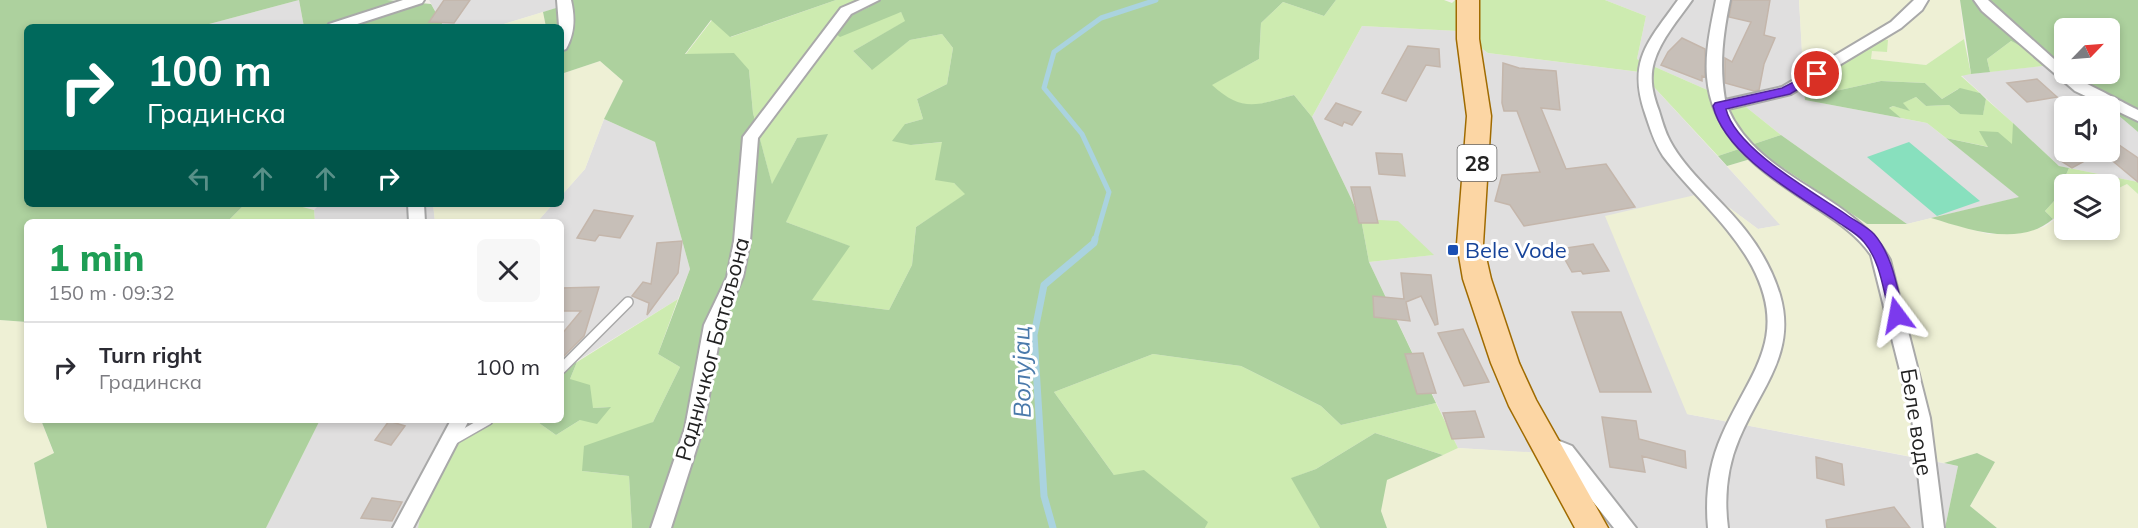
<!DOCTYPE html>
<html lang="en">
<head>
<meta charset="utf-8">
<style>
  :root { --surface:#fff; --page:#f7f7f7; --text:#2b2b33; --muted:#7c7c81; --line:#e1e1e2 }
  body { margin:0; font-family:Mulish,sans-serif; background:var(--page); color:var(--text); height:100vh; display:flex; flex-direction:column; font-size:22px; white-space:nowrap }
  * { box-sizing:border-box; margin:0 }
  p { font-size:20px; color:var(--muted) }
  .icon { flex:none; width:33px; height:33px; fill:none; stroke:currentColor; stroke-width:2; stroke-linecap:round; stroke-linejoin:round }
  .map { position:relative; flex:1; overflow:hidden }
  .side { position:absolute; left:24px; top:219px; width:540px; height:204px; display:flex; flex-direction:column; background:var(--surface); border-radius:9px; box-shadow:0 3px 9px #0003 }
  .side>* { flex:none }
  .banner { position:absolute; left:24px; top:24px; width:540px; height:183px; border-radius:9px; box-shadow:0 3px 9px #0003; background:#00695c; color:#fff; overflow:hidden }
  .needle { width:39px; rotate:65deg }
  .buttons { position:absolute; left:2054px; top:18px; display:grid; gap:12px }
  .buttons a { display:grid; place-items:center; width:66px; height:66px; border-radius:9px; background:var(--surface); box-shadow:0 3px 9px #0003; font-size:30px }
  .pin { position:absolute; display:grid; place-items:center; width:51px; height:51px; color:#fff; margin:-26px; border:3px solid #fff; border-radius:50%; box-shadow:0 2px 6px #0007 }
  .me { position:absolute; width:66px; margin:-33px; rotate:347deg; stroke-linejoin:round; filter:drop-shadow(0 0 4px #0008) }
  .turn { display:flex; align-items:center; gap:21px; height:126px; padding:0 24px; font-size:27px }
  .turn .icon { width:78px; height:78px; stroke-width:2.5 }
  .turn b { display:block; font-size:42px; line-height:51px }
  .lanes { display:flex; align-items:center; height:57px; padding:0 24px; background:#0003; justify-content:center; gap:30px; direction:ltr }
  .lanes .off { opacity:.35 }
  .round { display:grid; place-items:center; flex:none; width:63px; height:63px; border-radius:9px; background:var(--page) }
  .headline { display:flex; align-items:center; justify-content:space-between; height:102px; padding:0 24px }
  h1 { font-size:36px; font-weight:800; line-height:45px; color:#1e9e55 }
  ul { padding:0; list-style:none }
  li { display:flex; align-items:center; gap:18px; height:90px; padding:0 24px; border-top:2px solid var(--line) }
  li div { flex:1 }
  li b { display:block; font-size:22px }
  li em { font-style:normal }
  .map>svg:first-child { display:block }
  .residential { fill:#e0dfdf }
  .farmland { fill:#eef0d5 }
  .grass { fill:#cdebb0 }
  .forest { fill:#add19e }
  .pitch { fill:#88e0be }
  .lines { fill:none; stroke-linecap:round; stroke-linejoin:round }
  .stream-far1 { stroke:#aad3df; stroke-width:5 }
  .stream { stroke:#aad3df; stroke-width:7 }
  .building { fill:#c7bfb8; stroke:#c4b6ab; stroke-width:1.5 }
  .service-casing { stroke:#a9a9a9; stroke-width:12 }
  .minor-casing { stroke:#a9a9a9; stroke-width:4 }
  .primary-casing { stroke:#a06b00; stroke-width:3 }
  .service { stroke:#fff; stroke-width:9 }
  .minor { fill:#fff; fill-rule:evenodd }
  .primary { fill:#fcd6a4; fill-rule:evenodd }
  .route { fill:#7c3aed; stroke:#51269a; stroke-width:1.5 }
  .transit-dot { fill:#1a4fb4; stroke:#fff; stroke-width:2 }
  .labels { text-anchor:middle; dominant-baseline:central; stroke-width:6; stroke-linejoin:round; paint-order:stroke }
  .shield { fill:#fff; stroke:#646464; stroke-width:1.5 }
  .shield-label { font-size:21px; font-weight:bold; fill:#222 }
  .transit-label { font-size:22px; fill:#164399; stroke:#fff; text-anchor:start }
  .street-label { font-size:22px; fill:#222; stroke:#fff }
  .water-label { font-size:24px; font-style:italic; fill:#4a7aab; stroke:#fff }
</style>
</head>
<body>
<div class="map">
<svg width="2138" height="528" viewBox="0 0 2138 528">
  <rect width="100%" height="100%" fill="#f2efe9"/>
  <!-- residential -->
  <path class="residential" d="M299,0L304,27H198Z
    M429,0H570L573,3L494,27H444Z
    M1605,0H1799L1805,100L1927,123L2020,197L1907,224L1781,135L1746,107L1637,59L1646,16Z
    M1362,26L1458,31L1488,53L1640,72L1781,225L1758,229L1708,192L1687,414L1958,466L1945,528H1600L1561,455L1458,448L1369,262L1433,255L1361,219L1312,117Z
    M2059,64L2064,74H2070L2108,106H2064V152H2109V107L2138,132V182L2059,166L1961,75Z
    M604,119L655,142L690,269L678,299L561,371V222H537L553,204H561V196L585,169Z
    M320,204H433L435,222H315L314,210Z
    M320,420H482L433,450L418,528H266Z"/>
  <!-- farmland -->
  <path class="farmland" d="M1799,0H1960L1964,39L1926,65L1870,59L1872,51L1869,37L1804,90Z
    M543,12L546,27H494Z
    M600,61L623,81L604,119L585,169L561,196V74Z
    M1764,155L1867,224H1907L1931,218L1988,234L2021,233L2044,227L2064,214V230H2109V193L2127,184L2138,194V528H1997L1970,506L1995,462L1977,453L1944,463L1687,414L1605,216L1708,192L1758,229L1780,225L1727,166Z
    M433,204H553L537,222H435Z
    M0,320L27,322V420H41L54,454L34,463L47,528H0Z
    M1458,448L1561,454L1600,528H1387L1381,511L1386,480Z"/>
  <!-- grass -->
  <path class="grass" d="M836,0H864L869,6L828,26L901,12L906,21L853,51L871,69L910,40L942,34L953,48L947,84L917,99L923,119L905,124L911,145L943,142L954,183L966,194L916,227L912,265L889,310L811,300L849,246L786,222L797,138L772,185L753,113L749,70L685,55L712,20L731,37Z
    M1336,0H1444L1452,3L1455,0H1605L1646,16L1637,59L1746,107L1781,135L1718,156L1640,72L1488,53L1458,31L1362,26L1312,117L1294,95L1253,106L1229,101L1211,85L1259,59L1261,23L1283,2L1324,16Z
    M1869,37L1888,40L1887,52L1872,51L1871,59L1926,65L1964,39L1971,74L1961,76L1980,93L1958,89L1942,99L1925,83L1881,81L1831,92L1804,90Z
    M2011,41L2059,64L1990,72L1987,59Z
    M1916,97L1926,106L1949,105L1960,114H1983L1986,99L2013,123V145L1989,147L1946,138L1927,123L1901,118L1888,109L1893,106L1909,110L1902,103Z
    M2069,168L2138,182V194L2127,184L2109,193V184H2064V214L2053,219L2045,211L2055,200Z
    M245,204H291L314,210L315,222H227Z
    M1361,219L1398,221L1434,255L1369,262Z
    M678,299L658,354L680,367L653,422L582,471L629,476L632,528H418L433,450L482,420H539V423L556,435L580,420L610,407L593,408L570,379L577,362Z
    M1153,354L1241,366L1321,406L1341,425L1436,403L1458,448L1443,455L1375,433L1316,469L1292,478L1320,528H1205L1207,522L1114,475L1054,392Z"/>
  <!-- forest -->
  <path class="forest" d="M0,0H387L431,4L444,27H304L299,0L198,27H27V204H245L227,222H27V322L0,320Z
    M570,0H836L730,37L711,20L685,54L734,53L749,70L753,113L772,184L797,138L828,134L786,222L850,246L812,300L889,310L912,265L916,227L965,194L954,183L935,180L942,142L911,145L892,141L905,124L923,119L917,99L947,84L953,48L942,34L910,40L872,70L853,51L905,21L901,12L840,37L827,27L869,7L864,0H1336L1324,16L1283,2L1261,23L1259,59L1212,85C1243,113 1256,105 1294,95L1312,117L1361,219L1369,262L1436,403L1341,425L1321,406L1241,366L1153,354L1054,392L1114,475L1144,470L1208,522L1205,528H632L629,476L582,471L584,446L653,422L680,367L658,354L690,269L655,142L604,119L623,81L600,61L561,74V27H546L543,12L572,3Z
    M1960,0H2138V132L2070,74H2109V28H2064V68L2011,41L1987,59L1990,72L1971,74Z
    M1881,81L1925,83L1942,99L1960,88L1980,93L1986,99L1983,115L1960,114L1949,105L1926,106L1916,97L1903,103L1910,111L1893,106L1889,108L1901,118L1805,100L1804,90L1831,92Z
    M2013,123L2059,166L2069,168L2055,200L2045,211L2053,219C2019,248 1968,229 1931,218L2019,197L1946,138L1988,147L1979,131L1998,132L2012,144Z
    M1781,135L1907,224H1867L1764,155L1727,166L1718,156Z
    M577,362L570,379L590,385L593,408L611,407L597,424L580,420L556,435L539,423V420H561V371Z
    M41,420H320L266,528H47L34,463L54,453Z
    M1375,433L1443,455L1387,480L1381,511L1387,528H1320L1291,478L1316,469Z
    M1977,453L1995,462L1970,506L1997,528H1945L1958,466L1944,463Z"/>
  <!-- pitch -->
  <path class="pitch" d="M1909,142L1980,201L1937,216L1867,157Z"/>
  <g class="lines">
    <!-- stream-far1 -->
    <path class="stream-far1" d="M1095,240L1109,192L1082,134L1044,88L1054,52L1101,18L1156,0"/>
    <!-- stream -->
    <path class="stream" d="M1053,528L1044,496L1034,335L1044,285L1094,243L1095,239"/>
  </g>
  <!-- building -->
  <path class="building" d="M444,0H470L454,23L429,22Z
    M1732,0H1770L1764,35L1775,38L1764,64L1759,90L1754,91L1725,83V58L1732,62L1751,22L1729,17Z
    M1682,38L1705,49V77L1702,76V81L1661,65L1668,52Z
    M1408,46L1439,49L1440,67L1426,65L1406,101L1382,93Z
    M1503,63L1519,68L1556,71L1560,110L1541,108L1566,169L1606,164L1635,207L1524,226L1510,205L1495,201L1502,175L1540,172L1517,111H1504L1502,103Z
    M2037,79L2057,97L2027,102L2007,83Z
    M1336,103L1361,112L1352,125L1344,122L1342,126L1325,119Z
    M2109,138L2138,158V182L2109,158Z
    M2071,152H2101L2072,168L2058,159Z
    M1376,153L1402,154L1405,176L1379,174Z
    M1351,187H1370L1378,223H1359Z
    M594,210L633,216L620,238L599,235L595,241L577,238Z
    M682,241L678,273L647,315L649,303L632,296L643,282L651,284L657,243Z
    M1593,244L1609,271L1583,274L1581,271L1572,272L1559,249Z
    M1401,273L1431,275L1438,324L1435,325L1421,296L1406,302L1410,321L1374,317L1373,296L1404,299Z
    M599,287L584,336L561,359V335L581,311H561V288Z
    M1572,312H1621L1651,392H1600Z
    M1463,329L1489,382L1464,386L1438,333Z
    M1423,353L1436,393L1417,394L1405,354Z
    M1475,411L1484,437L1452,439L1443,413Z
    M1602,417L1636,421L1639,439L1685,451L1686,468L1642,456L1645,472L1610,467Z
    M389,421L405,426L391,445L375,440Z
    M1816,457L1842,464L1844,485L1817,478Z
    M372,498L402,502L392,521L361,518Z
    M1894,507L1910,528H1827L1826,520Z"/>
  <g class="lines">
    <!-- service casing -->
    <g class="service-casing">
      <path id="service" d="M561,369L628,302
        M453,440L488,420"/>
    </g>
    <!-- minor casing -->
    <g class="minor-casing">
      <path id="minor" d="M403,0H424L422,3L348,27H327L329,24Z
        M557,0H571C575,17 575,33 566,49L561,51Z
        M860,0H879L851,14L758,138L750,241L743,277L722,325L703,428L671,528H651L685,428L704,325L727,277L734,241L743,137L841,8Z
        M1678,0H1692C1678,20 1661,39 1654,62C1649,79 1653,95 1659,111C1662,121 1665,132 1670,141C1686,172 1724,202 1746,231C1761,250 1773,272 1780,295C1797,354 1760,388 1739,439C1727,467 1724,498 1728,528H1708C1705,496 1709,464 1722,435C1750,372 1790,338 1752,266C1729,224 1691,193 1663,156C1654,142 1650,128 1645,113C1627,60 1649,41 1678,0Z
        M1716,0H1730C1723,34 1719,65 1725,100L1782,87L1891,22L1914,0H1928L1922,10L1901,28L1791,94L1728,109C1760,181 1854,193 1890,260L1930,418L1944,528H1924L1912,418L1871,255C1856,233 1834,220 1812,205C1764,173 1712,140 1707,77C1705,51 1711,25 1716,0Z
        M1974,0H1988L2064,68V74C2070,74 2126,104 2138,110V121L2075,91L1982,11Z
        M408,204H424L425,222H409Z
        M451,420H469L413,528H393Z
        M1547,436L1572,446L1636,528H1614L1558,458L1540,450L1538,444L1540,438Z"/>
    </g>
    <!-- primary casing -->
    <g class="primary-casing">
      <path id="primary" d="M1457,0H1479V39L1491,116L1483,244L1491,279L1519,363L1536,400L1608,528H1575L1509,406L1491,363L1463,279L1457,244L1467,116L1457,39Z"/>
    </g>
    <!-- service -->
    <use href="#service" class="service"/>
    <!-- minor -->
    <use href="#minor" class="minor"/>
    <!-- primary -->
    <use href="#primary" class="primary"/>
  </g>
  <!-- route -->
  <path class="route" d="M1817,70L1823,74L1821,76L1790,94L1726,109C1735,148 1811,191 1844,213C1853,220 1866,226 1874,234C1893,256 1897,288 1904,315L1902,319H1892L1890,315C1883,291 1881,262 1864,242C1857,233 1844,227 1835,220C1795,193 1725,155 1713,106L1715,103L1782,88Z"/>
  <!-- markers -->
  <rect class="transit-dot" x="1447" y="244" width="12" height="12" rx="3"/>
  <g class="labels">
    <!-- shield labels -->
    <rect class="shield" x="1457.5" y="145" width="39" height="36" rx="4.5"/>
    <g class="shield-label">
      <text x="1477" y="163">28</text>
    </g>
    <!-- transit labels -->
    <g class="transit-label">
      <text x="1465" y="250">Bele Vode</text>
    </g>
    <!-- street labels -->
    <g class="street-label">
      <text transform="translate(712 349) rotate(-75)">Радничког Батаљона</text>
      <text transform="translate(1917 422) rotate(81)">Беле воде</text>
    </g>
    <!-- water labels -->
    <g class="water-label">
      <text transform="translate(1021 372) rotate(-91)">Волујац</text>
    </g>
  </g>
</svg>
<div class="buttons">
<a><svg class="needle" viewBox="-14 -14 28 28"><path d="M0-13l5 13h-10z" fill="#e53935"/><path d="M0 13l5-13h-10z" fill="#7c7c81"/></svg></a>
<a><svg class="icon" aria-label="sound" viewBox="0 0 24 24"><path d="M4 9h4l5-4v14l-5-4H4zM17 9q2 3 0 6"/></svg></a>
<a><svg class="icon" aria-label="layers" viewBox="0 0 24 24"><path d="M12 4l9 5-9 5-9-5zM3 14l9 5 9-5"/></svg></a>
</div>
<div class="pin" style="left:1817px;top:74px;background:#d93025"><svg class="icon" aria-label="arrive" viewBox="0 0 24 24"><path d="M6 21V4h12l-3 4 3 4H6"/></svg></div>
<svg class="me" style="left:1897px;top:315px" viewBox="-20 -20 40 40"><path d="M0-17L14 15 0 8-14 15z" fill="#7c3aed" stroke="#fff" stroke-width="4"/></svg>
<div class="banner">
<div class="turn"><svg class="icon" aria-label="right" viewBox="0 0 24 24"><path d="M7 20v-9h11M14 6l5 5-5 5"/></svg><div><b>100 m</b>Градинска</div></div>
<div class="lanes"><svg class="icon off" aria-label="left" viewBox="0 0 24 24"><path d="M17 20v-9H6M10 6l-5 5 5 5"/></svg><svg class="icon off" aria-label="ahead" viewBox="0 0 24 24"><path d="M12 20V5M6 11l6-6 6 6"/></svg><svg class="icon off" aria-label="ahead" viewBox="0 0 24 24"><path d="M12 20V5M6 11l6-6 6 6"/></svg><svg class="icon" aria-label="right" viewBox="0 0 24 24"><path d="M7 20v-9h11M14 6l5 5-5 5"/></svg></div>
</div>
<section class="side">
<div class="headline"><div><h1>1 min</h1><p>150 m · 09:32</p></div><a class="round"><svg class="icon" aria-label="close" viewBox="0 0 24 24"><path d="M6 6l12 12M18 6L6 18"/></svg></a></div>
<ul>
<li><svg class="icon" aria-label="right" viewBox="0 0 24 24"><path d="M7 20v-9h11M14 6l5 5-5 5"/></svg><div><b>Turn right</b><p>Градинска</p></div><em>100 m</em></li>
</ul>
</section>
</div>
</body>
</html>
